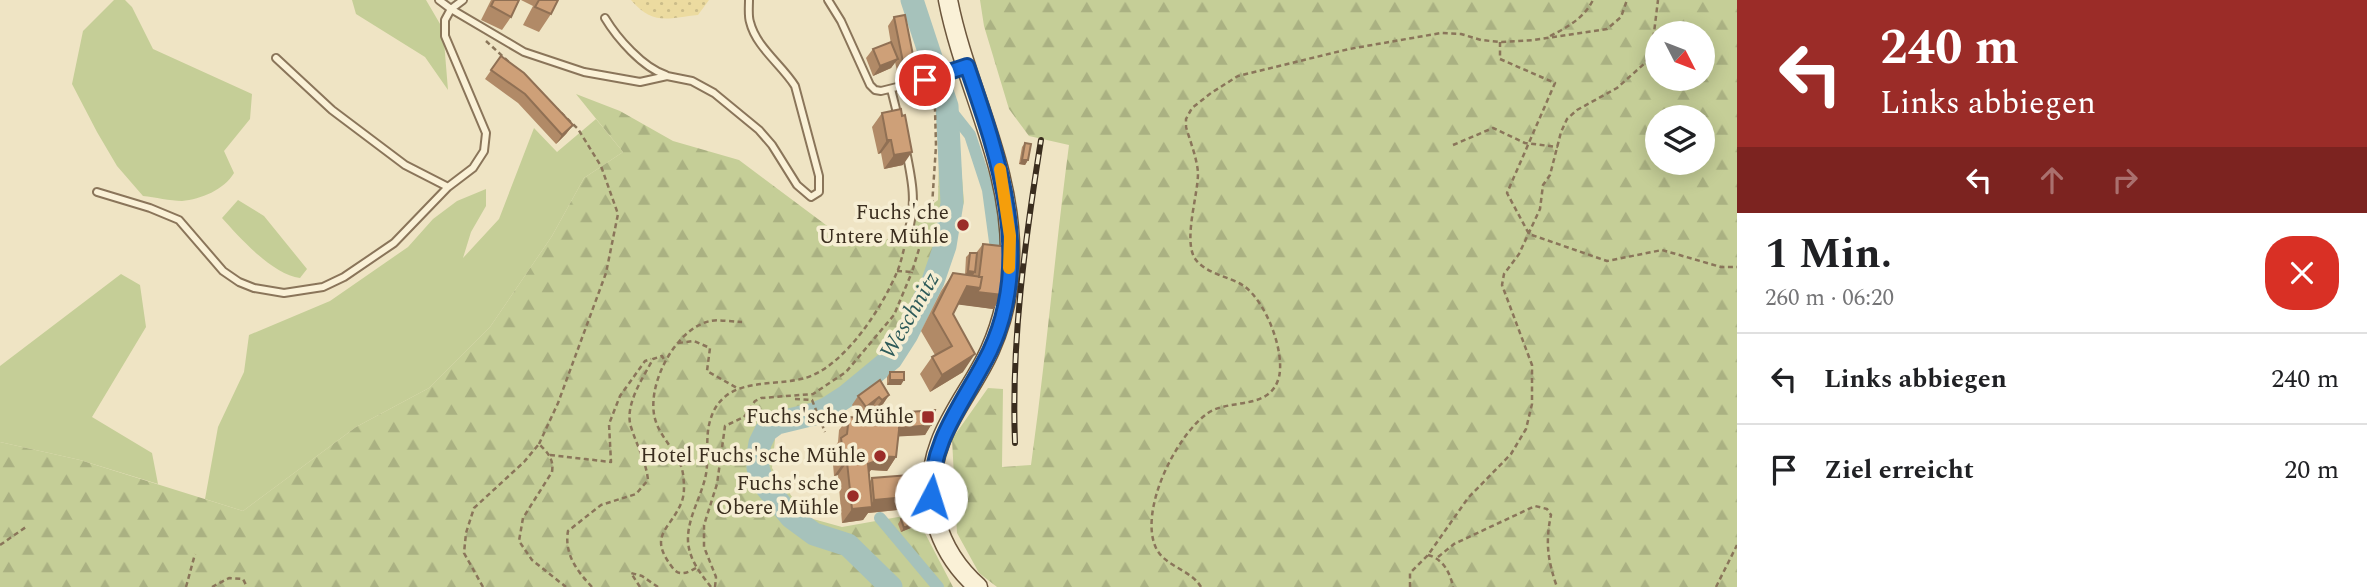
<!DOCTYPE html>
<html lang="de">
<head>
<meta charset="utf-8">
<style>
  :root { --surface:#fff; --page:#f6f6f6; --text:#202124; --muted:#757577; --line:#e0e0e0 }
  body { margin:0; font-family:Spectral,serif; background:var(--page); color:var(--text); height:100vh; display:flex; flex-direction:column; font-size:26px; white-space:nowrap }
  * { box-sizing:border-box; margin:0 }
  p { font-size:23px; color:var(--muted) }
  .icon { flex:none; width:38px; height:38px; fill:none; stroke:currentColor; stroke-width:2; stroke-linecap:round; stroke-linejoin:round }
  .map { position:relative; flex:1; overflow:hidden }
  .panel { display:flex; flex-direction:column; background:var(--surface); width:630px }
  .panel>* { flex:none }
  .top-card { background:#9b2c28; color:#fff; overflow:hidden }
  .needle { width:46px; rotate:132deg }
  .fabs { position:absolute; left:1645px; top:21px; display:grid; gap:14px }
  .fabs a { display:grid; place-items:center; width:70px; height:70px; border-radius:50%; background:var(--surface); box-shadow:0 4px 18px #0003; font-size:35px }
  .pin { position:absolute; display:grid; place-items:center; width:60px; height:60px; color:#fff; margin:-30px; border:4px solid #fff; border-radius:50%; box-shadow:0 2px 7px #0007 }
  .me { position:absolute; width:77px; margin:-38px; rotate:5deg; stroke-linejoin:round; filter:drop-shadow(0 0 5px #0008) }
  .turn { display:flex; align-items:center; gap:24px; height:147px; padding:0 28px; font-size:32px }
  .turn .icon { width:91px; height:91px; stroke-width:2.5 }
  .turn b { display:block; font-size:49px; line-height:60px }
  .lanes { display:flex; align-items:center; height:66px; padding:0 28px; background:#0003; justify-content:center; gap:35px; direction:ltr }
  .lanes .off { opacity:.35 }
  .round { display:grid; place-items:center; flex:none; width:74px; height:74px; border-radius:28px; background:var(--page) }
  .head { display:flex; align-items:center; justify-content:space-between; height:119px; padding:0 28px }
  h1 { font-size:42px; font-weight:700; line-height:52px }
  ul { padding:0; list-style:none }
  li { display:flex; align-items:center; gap:21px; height:91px; padding:0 28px; border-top:2px solid var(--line) }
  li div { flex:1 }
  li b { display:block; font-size:26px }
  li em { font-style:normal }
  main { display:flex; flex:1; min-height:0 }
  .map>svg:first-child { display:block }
  .green { fill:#c5ce97 }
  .forest { fill:url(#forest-firs); fill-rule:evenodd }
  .sand { fill:url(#sand-dots) }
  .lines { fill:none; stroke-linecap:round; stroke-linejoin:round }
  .canal { stroke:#a6c2bb; stroke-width:12 }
  .river { stroke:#a6c2bb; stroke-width:23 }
  .service-casing { stroke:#8a755a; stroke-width:10 }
  .secondary-casing { stroke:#6c563d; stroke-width:21 }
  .path { stroke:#8a755a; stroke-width:2.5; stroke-dasharray:5 3.5; stroke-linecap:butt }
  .service { stroke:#faf1d7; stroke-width:6 }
  .secondary { stroke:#faf1d7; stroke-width:18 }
  .rail-casing { stroke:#3a2d1e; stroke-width:6 }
  .rail { stroke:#f6eed3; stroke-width:3.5; stroke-dasharray:10; stroke-linecap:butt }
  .wall { fill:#b18a67 }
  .shaded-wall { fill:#907054 }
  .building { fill:#cea078; stroke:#907054; stroke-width:2 }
  .route-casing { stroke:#114b97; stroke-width:18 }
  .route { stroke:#1a73e8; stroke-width:12 }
  .slow { stroke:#f59e0b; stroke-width:12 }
  .poi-dot { fill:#9b2c28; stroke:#f6eed3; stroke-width:2.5 }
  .labels { text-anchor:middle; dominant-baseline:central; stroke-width:7; stroke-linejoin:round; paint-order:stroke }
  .poi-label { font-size:21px; fill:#3a2d1e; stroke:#f6eed3; text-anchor:end }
  .water-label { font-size:23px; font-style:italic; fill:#2d5a59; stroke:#f6eed3 }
</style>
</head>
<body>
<main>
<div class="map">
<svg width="1737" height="587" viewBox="0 0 1737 587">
  <defs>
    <pattern id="forest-firs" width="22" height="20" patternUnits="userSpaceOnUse" patternTransform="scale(1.75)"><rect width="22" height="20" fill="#c5ce97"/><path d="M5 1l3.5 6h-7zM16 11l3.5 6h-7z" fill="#aab182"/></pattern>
    <pattern id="sand-dots" width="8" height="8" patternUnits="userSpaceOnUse" patternTransform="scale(1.75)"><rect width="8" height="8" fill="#ecdba0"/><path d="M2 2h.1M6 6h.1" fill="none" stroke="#cbbc89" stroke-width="1.8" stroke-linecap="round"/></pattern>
  </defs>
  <rect width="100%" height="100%" fill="#efe4c4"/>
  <!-- green -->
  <path class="green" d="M114,0H125L132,7L153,49L252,94L250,119L224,151L234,173C224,190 201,199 182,201C170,201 155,197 143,196L117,166L97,132L72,84L83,31Z
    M352,0H426L443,29L448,90L425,57L356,14Z
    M596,119L623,152L584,178L552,236L490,327L429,388L356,427L243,511L205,499L218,427L244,372L249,335L330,301L408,247L433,219L457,201L486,189V206L471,232L463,258L499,219L534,128L557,152Z
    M238,200L264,216L307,269L300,278C273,275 240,238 222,218Z
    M121,274L140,285L146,327L92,417L152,453L158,484L80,460L0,442V366Z"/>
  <!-- forest -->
  <path class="forest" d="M980,0H1737V587H997L979,573L957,533L952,439L988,388L1003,389L1002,467L1031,465C1046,358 1055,251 1069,145L1029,136L1009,109L984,26ZM1657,33H1703V79H1657ZM1657,117H1703V163H1657Z
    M576,94L620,111L673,141L739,160L834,231L877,247L938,200L940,111L960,154L964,202L936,294L895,357L838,398L776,430L772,468L806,517L842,527L915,514L953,587H0V442L80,460L243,511L356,427L429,388L490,327L552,236L584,178L623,152Z"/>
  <!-- sand -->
  <path class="sand" d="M631,0H709L698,15C668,18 653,26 631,0Z"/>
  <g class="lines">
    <!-- canal -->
    <path class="canal" d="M917,11L918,0
      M947,106L970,135L988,190L995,242
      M880,518L938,587"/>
    <!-- river -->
    <path class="river" d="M891,587L848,545L814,534L791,517L763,483L758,468V455L760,443L766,431L777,423L814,414L828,408L845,397L891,359L907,334L933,281L945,246L952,203L947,106L912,0"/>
    <!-- service casing -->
    <g class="service-casing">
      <path id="service" d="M439,0L451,9L463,0
        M828,0L841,21L870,85L875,90L881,91L925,80L965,66
        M605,18C617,38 643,68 666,75
        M276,58L332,110L405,165L448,187
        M891,89L898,117
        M906,151C912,180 917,203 908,232
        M97,192L150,208L179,220L223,271L239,282L254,288L284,293L323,287L344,277L394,243L448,187L473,168L484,151L486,133L445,36V20L451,9L524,52L584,72L640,82L667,76L692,81L714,93L759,130L772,145L797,185L811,197L819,192V176L795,86C782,65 756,47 750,22C748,16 749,7 749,0"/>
    </g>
    <!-- secondary casing -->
    <g class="secondary-casing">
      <path id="secondary" d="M948,0C965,87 1012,165 1010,257C1010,288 1003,321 990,350C976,382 952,410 940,443C920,496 937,551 978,587"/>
    </g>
    <!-- path -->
    <path class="path" d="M1550,36C1568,27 1584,18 1593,0
      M486,41L510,63
      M1500,42V59L1555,83L1507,193L1529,234L1607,261L1662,250L1721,267H1737
      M1453,145L1493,128L1525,143L1558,147
      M897,271L912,272L932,206L936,146L935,109L928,88
      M678,343L694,341L710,348L707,371L737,388
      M795,399L812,400L825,432
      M539,444L558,403L606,273L618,214L601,166L578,129L557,109
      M550,455L611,462L609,424L620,396L645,361L651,359
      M0,545L26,527
      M1428,555C1443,559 1450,572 1453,587
      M1438,557L1454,544L1535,506L1547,509L1551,515C1545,543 1548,561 1557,587
      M696,568C687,573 679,577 672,567C647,534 671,530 682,501C685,492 684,483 683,474C680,454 662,440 656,422C644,389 674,329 710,321C719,319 732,322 742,322
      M186,587L195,554
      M212,587L229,578L243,579L247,587
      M483,587L464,553L466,533L474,508L524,462L539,444C548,453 554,459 552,472L523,518L519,541L532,560L566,587
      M592,587C577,571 564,554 568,531L601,505L636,494L648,480C646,461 637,446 631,427C624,405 643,378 653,359L662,356L665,361
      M640,587L631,573L642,576L658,587
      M711,587C700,573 689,559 688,541C687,518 702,496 706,474C709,457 705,438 710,421C713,410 718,402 727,395C748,380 781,385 805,378C844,367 882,308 897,272C901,263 903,252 906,241
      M715,587L716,577L704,547V525L717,484L725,426L744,417L755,401L761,398L813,394L846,372L894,315L912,272
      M1201,587C1191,570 1167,567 1157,550C1137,513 1176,435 1208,413C1230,398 1270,411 1279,377C1285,351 1266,302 1244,286C1229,276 1204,274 1194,257C1184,237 1198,195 1198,173C1197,158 1190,141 1186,127V119L1192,108L1211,93L1238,76L1349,49L1441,33L1461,34L1481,40L1500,42L1534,40L1607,29L1621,17L1627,0
      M1410,587V573L1428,555L1468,498L1511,454L1526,429L1532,404V365L1502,285L1504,274L1519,254L1540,209L1543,185L1550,175L1561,132L1567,119L1577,110L1617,88L1645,63L1652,49L1658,0
      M1716,587L1737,545"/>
    <!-- service -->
    <use href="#service" class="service"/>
    <!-- secondary -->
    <use href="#secondary" class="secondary"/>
    <!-- rail casing -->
    <g class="rail-casing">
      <path id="rail" d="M1015,443C1011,343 1025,240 1041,140"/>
    </g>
    <!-- rail -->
    <use href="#rail" class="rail"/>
  </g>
  <!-- wall -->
  <path class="wall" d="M491,0H519L511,17L502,30L481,20Z
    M521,0H558L551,14L539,32L523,25L533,6Z
    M894,17L914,60L908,69L897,71L895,62L891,68L873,76L866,58L873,49L891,44L888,26Z
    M501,56L573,125L566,134L556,144L518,103L485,79Z
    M882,113L903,165L884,169L881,153L878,154L872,127Z
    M1025,143L1028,160L1025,165L1019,164L1022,147Z
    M983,244L1003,295L993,309L958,304L953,314L963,372L930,392L920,374L932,357L935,355L921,331L941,291L953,273L965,275L966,257L970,253H976Z
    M890,372L901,385H887V377Z
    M889,395L883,404L875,409L873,406L860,416L852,405L858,396Z
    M895,413L931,425L925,435L898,436L896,457L887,471L871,470L869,472L870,481L872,478L907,509L868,513L863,520L842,523L838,475L834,476L832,452L838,442L839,430L849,417L886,420L891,419Z
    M901,519L916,522L913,527L901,532L898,524Z"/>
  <!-- shaded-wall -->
  <path class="shaded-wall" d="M898,59L891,68L873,76L880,66Z
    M914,60L908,69L897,71L903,62Z
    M573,125L566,134L556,144L562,135Z
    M887,140H891L881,153L878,154Z
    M912,152L903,165L884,169L894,155Z
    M1022,160H1028L1025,165L1019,164Z
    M968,271L975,272L972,277L964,276Z
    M967,286L980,288L1003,295L993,309L954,304Z
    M975,354L963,372L930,392L942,375Z
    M890,380H904L901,385H887Z
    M889,395L883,404L875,409L882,400Z
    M879,397L873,406L860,416L866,407Z
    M931,425L925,435L890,437L897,428Z
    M877,456L896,457L887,471L871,470L867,475L868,464Z
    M844,462H847L838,475L834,476Z
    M917,496L907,509L868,513L863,520L842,523L852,509L869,507L874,500Z
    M916,522L913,527L901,532L904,528Z"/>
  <!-- building -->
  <path class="building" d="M494,0H519L511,17L491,6Z
    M539,0H558L551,14L535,7Z
    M905,15L914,60L903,62L894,17Z
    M891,42L898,59L880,66L873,49Z
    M501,56L524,73L573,125L562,135L525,94L491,70Z
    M901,109L902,116L905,115L912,152L894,155L891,140H887L882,113Z
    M1025,143L1031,144L1028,160H1022Z
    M983,244L1009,247L1003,295L977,292L980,288L982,277H979Z
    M970,253H977L975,272L968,271Z
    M953,273L982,277L980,288L967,286L953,314L975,354L942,375L932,357L952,346L933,313Z
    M890,372H904V380H890Z
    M880,380L889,395L882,400L879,397L866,407L858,396Z
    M935,410L931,425L899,428L900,421H896L895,413Z
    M849,417L900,421L896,457L877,456L876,461L868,464L872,507L852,509L847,462H844L841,438L847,434Z
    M922,474L917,496L874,500L872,478Z
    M913,514L916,522L904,528L901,519Z"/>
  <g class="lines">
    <!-- route casing -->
    <g class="route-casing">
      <path id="route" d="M925,80L967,66C998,156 1034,258 990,351C965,402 931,438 931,497"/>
    </g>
    <!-- route -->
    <use href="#route" class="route"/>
    <!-- slow -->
    <path class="slow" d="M1000,169L1010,236L1009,268"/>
  </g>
  <!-- markers -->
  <g class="poi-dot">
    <circle cx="963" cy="225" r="7"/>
    <rect x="921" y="410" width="14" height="14" rx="3.5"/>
    <circle cx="880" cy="456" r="7"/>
    <circle cx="853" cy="496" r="7"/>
  </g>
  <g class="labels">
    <!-- poi labels -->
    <g class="poi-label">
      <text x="949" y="213">Fuchs'che<tspan x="949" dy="24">Untere Mühle</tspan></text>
      <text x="914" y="417">Fuchs'sche Mühle</text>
      <text x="866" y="456">Hotel Fuchs'sche Mühle</text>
      <text x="839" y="484">Fuchs'sche<tspan x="839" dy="24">Obere Mühle</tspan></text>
    </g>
    <!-- water labels -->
    <g class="water-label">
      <text transform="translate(910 316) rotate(-60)">Weschnitz</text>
    </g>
  </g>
</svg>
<div class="fabs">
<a><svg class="needle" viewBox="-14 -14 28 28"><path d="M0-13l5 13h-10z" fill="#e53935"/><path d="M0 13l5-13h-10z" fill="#757577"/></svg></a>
<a><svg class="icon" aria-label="layers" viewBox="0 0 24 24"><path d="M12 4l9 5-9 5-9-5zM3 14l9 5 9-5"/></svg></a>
</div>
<div class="pin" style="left:925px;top:80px;background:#d93025"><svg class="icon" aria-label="arrive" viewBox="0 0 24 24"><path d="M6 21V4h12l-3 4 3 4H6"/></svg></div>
<svg class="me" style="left:931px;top:497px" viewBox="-20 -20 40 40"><circle r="19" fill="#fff"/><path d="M0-13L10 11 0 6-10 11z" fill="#1a73e8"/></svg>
</div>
<section class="panel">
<div class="top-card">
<div class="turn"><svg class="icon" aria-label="left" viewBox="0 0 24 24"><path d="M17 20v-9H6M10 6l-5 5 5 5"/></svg><div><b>240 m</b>Links abbiegen</div></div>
<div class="lanes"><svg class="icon" aria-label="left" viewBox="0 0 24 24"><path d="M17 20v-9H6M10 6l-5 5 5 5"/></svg><svg class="icon off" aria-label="ahead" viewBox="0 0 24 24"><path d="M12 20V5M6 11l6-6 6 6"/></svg><svg class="icon off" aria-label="right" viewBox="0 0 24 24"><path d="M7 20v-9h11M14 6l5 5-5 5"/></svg></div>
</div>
<div class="head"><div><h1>1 Min.</h1><p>260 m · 06:20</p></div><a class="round" style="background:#d93025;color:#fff"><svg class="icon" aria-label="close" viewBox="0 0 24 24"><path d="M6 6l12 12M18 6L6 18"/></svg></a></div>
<ul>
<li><svg class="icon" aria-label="left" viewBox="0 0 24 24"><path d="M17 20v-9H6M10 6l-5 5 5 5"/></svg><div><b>Links abbiegen</b></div><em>240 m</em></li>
<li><svg class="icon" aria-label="arrive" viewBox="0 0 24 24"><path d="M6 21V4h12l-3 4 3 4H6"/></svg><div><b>Ziel erreicht</b></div><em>20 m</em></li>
</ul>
</section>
</main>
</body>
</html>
